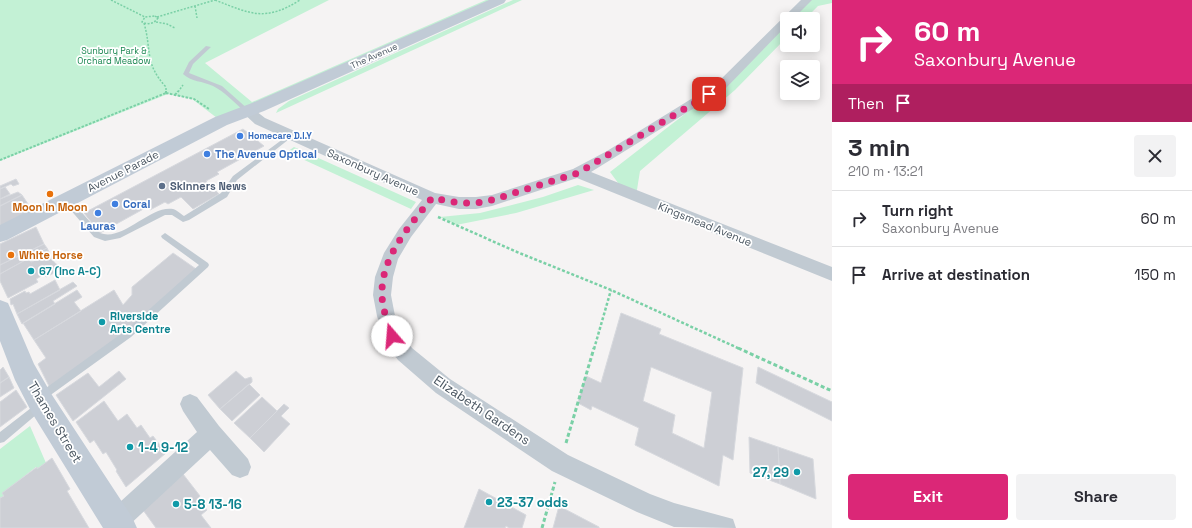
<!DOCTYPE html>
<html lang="en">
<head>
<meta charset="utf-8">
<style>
  :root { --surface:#fff; --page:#f2f2f3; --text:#2b2b33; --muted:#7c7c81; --line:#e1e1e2; --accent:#db2777 }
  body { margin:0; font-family:"Space Grotesk",sans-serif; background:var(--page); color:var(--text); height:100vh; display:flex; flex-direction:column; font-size:15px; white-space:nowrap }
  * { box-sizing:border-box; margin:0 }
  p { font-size:13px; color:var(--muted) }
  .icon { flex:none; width:22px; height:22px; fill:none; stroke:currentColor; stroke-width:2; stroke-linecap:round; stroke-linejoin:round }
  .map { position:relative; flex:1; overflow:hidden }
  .drawer { display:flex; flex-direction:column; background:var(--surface); width:360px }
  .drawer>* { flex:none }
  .hud { background:#db2777; color:#fff; overflow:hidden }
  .controls { position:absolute; left:780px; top:12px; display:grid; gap:8px }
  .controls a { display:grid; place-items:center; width:40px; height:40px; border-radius:4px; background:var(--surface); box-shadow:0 2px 10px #0003; font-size:20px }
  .pin { position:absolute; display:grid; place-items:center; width:34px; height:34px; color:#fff; margin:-17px; border-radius:8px; box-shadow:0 2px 6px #0006 }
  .me { position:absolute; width:44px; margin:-22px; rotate:342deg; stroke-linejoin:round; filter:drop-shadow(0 0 3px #0008) }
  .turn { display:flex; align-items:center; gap:14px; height:84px; padding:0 16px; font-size:18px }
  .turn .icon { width:52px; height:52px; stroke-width:2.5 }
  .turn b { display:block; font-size:28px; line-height:34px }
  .then { display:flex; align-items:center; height:38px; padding:0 16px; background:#0003; gap:8px; font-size:15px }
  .round { display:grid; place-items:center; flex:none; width:42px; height:42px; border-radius:4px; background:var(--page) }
  .summary { display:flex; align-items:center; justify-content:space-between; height:68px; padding:0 16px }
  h1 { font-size:24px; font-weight:600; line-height:30px }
  .action { display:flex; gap:8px; margin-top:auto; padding:8px 16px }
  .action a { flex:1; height:46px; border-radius:4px; background:var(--accent); color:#fff; font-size:16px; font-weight:600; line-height:46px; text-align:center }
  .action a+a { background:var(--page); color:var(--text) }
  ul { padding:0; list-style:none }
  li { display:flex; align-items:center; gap:12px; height:56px; padding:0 16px; border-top:1px solid var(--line) }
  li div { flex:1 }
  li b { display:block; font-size:15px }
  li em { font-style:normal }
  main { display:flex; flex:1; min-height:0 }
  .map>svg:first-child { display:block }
  .green { fill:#c3f1d5 }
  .building { fill:#cdcfd5; stroke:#d7d9de; fill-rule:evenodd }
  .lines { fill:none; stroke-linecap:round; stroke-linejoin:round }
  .path-far3 { stroke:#7ad0a6; stroke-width:1.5; stroke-dasharray:2 1.5; stroke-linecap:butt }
  .path-far2 { stroke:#7ad0a6; stroke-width:2; stroke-dasharray:2.5 1.5; stroke-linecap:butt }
  .path-far1 { stroke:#7ad0a6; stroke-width:2.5; stroke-dasharray:3 2; stroke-linecap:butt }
  .path { stroke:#7ad0a6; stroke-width:3; stroke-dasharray:4 2.5; stroke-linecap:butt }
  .lane { fill:#c1cad2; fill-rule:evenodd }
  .street { fill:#c1cad2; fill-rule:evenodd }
  .secondary { fill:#c1cbd6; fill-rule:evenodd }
  .route { stroke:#db2777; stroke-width:7; stroke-dasharray:0 12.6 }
  .shop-dot { fill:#3f7fe0; stroke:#fff; stroke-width:1.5 }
  .service-dot { fill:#5c6f8a; stroke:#fff; stroke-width:1.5 }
  .food-dot { fill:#e8710a; stroke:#fff; stroke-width:1.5 }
  .culture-dot { fill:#0f9aa8; stroke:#fff; stroke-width:1.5 }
  .labels { text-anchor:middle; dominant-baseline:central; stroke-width:3.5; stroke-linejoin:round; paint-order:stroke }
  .far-park-label { font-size:9px; fill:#17864f; stroke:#fff }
  .far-street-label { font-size:9px; fill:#4a5661; stroke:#fff }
  .far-shop-label { font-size:9px; font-weight:bold; fill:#366cbe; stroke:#fff; text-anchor:start }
  .shop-label { font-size:11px; font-weight:bold; fill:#366cbe; stroke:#fff; text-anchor:start }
  .street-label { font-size:11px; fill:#4a5661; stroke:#fff }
  .service-label { font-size:11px; font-weight:bold; fill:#4e5e75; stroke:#fff; text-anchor:start }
  .food-label { font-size:11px; font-weight:bold; fill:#c56008; stroke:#fff }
  .culture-label { font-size:11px; font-weight:bold; fill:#0d838f; stroke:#fff; text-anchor:start }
  .near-street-label { font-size:13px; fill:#4a5661; stroke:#fff }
  .near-culture-label { font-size:13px; font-weight:bold; fill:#0d838f; stroke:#fff; text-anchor:start }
</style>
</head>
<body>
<main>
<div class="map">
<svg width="832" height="528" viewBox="0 0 832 528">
  <rect width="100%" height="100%" fill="#f5f3f3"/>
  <!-- green -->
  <path class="green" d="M0,0H329L205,63L252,102L486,0H495L221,121L192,99L168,94L0,161Z
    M513,0H522L276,113L278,109L289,101Z
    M807,0H832V3L818,6L805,19H787Z
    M787,19V37L735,90L640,171L636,196L624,191L610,172L721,86Z
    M294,147L416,202L411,209L287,152Z
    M578,185L594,190L516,213L456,225L440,217L480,213L543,197Z
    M30,426L46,463L37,469L36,467L3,493L4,496L0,498V449Z"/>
  <!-- building -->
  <path class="building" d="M243,129L264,146L217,172L219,174L206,181L219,194L193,209L181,197L168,204L165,202L150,210L147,207L100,233L84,213Z
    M16,179L19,184L13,186L11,184L0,189V186Z
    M5,187L10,194L0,199V189Z
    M18,192L22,195L0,206V199Z
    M22,195L32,210L0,227V206Z
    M36,227L44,244L0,265V244Z
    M44,244L47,248L33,255L36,260L31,262L29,258L0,274V265Z
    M47,248L54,262L62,269L46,277L45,274L36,279L38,282L8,298L0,281V274L29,258L31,262L36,260L33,255Z
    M173,253L199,271L128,334L51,390L38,364L46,358L34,340L114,290L123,305L132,295V287Z
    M55,280L60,290L17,314L13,304L11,305L10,299L25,291L26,293L29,292L30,294Z
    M73,282L77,286L53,301L55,304L22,324L17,314Z
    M77,290L82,297L74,302L81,311L34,340L23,323Z
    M621,313L661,329L659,334L743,368L733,460L723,455L719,486L635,445L639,428L592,406L591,410L578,403L586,376L601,383ZM651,367L712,392L704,448L672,433L675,415L643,401Z
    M3,367L9,377L0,383V370Z
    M758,367L832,402V421L756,383Z
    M119,371L126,379L73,421L56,395L88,373L99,387Z
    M236,371L245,379L251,377L252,379V382L220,409L208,395Z
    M9,377L14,388L0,397V383Z
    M249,384L260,395L232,421L220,409Z
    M16,390L27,407L0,427V402Z
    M262,397L277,411L250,438L234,423Z
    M104,401L118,421L127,414L137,428L141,425L150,438L153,436L166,453L126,487L116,471L117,470L106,452L103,454L94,440L90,443L76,422Z
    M284,404L289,408L281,416L290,424L264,452L250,438Z
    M749,437L778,447L780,484L750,473Z
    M778,447L813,459L816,499L780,484Z
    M52,458L70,489L67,491L89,528H0V498L4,496L2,493L37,467V469Z
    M183,474L200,496L198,498L207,510L201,515L211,528H156L143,510Z
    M479,489L526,515L522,528H509L506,526L505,528H464Z
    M559,506L599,527V528H553Z"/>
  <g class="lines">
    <!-- path-far3 -->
    <path class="path-far3" d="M111,0L145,17
      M215,0C251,14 265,22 300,0
      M195,6L197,18
      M155,16L158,18C154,24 148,25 142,22L145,17Z
      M157,17L215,0
      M156,22L167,24L175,28
      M144,23C152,51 144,63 166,87V92
      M178,92L183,85"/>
    <!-- path-far2 -->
    <path class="path-far2" d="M166,91V93
      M166,93L194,99L209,109
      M175,95L178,91
      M0,160L166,93"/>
    <!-- path-far1 -->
    <path class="path-far1" d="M438,217L517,252L611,290L740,349
      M594,349L611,290"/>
    <!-- path -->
    <path class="path" d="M738,348L832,391
      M566,443L594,348
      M542,528L555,482"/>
    <!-- lane -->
    <path class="lane" d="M206,46L211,47L193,64L189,73L222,86L249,110V112H245C235,103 225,92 213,86C203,81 191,82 183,74L189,62Z
      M291,133L293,134V136L237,180L227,197L189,220L183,222L172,215H165L120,238L105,241L94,237L62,200L63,198H69L100,233C123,242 150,205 173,209C177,210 181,214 184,216L221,193L233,176Z
      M165,233L208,263L209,265L208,267L131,337L45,399L42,401L39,399L37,396L39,393L125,331L199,265L162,238L161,236Z
      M40,401L43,403L45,406L43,409L4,442L0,443V432Z"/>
    <!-- street -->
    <path class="street" d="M801,0H812L793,19H787V25L725,89L591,172L832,267V281L577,178L492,206L476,209H459L436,204L411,237L398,259L393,277L391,295L395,316L400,332L412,348L450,379L568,455L650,494L674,503L733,519L736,528L674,527L637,512L552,471L436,393L398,360L385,342L377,316L373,295L375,277L384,253L399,229L422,200L255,124L241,111L242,108H252L265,118L435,193L459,197H476L492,195L573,169L607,151L717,83Z
      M190,394L197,397L219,426L248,459L251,467L248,475L240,478L232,475L210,450L126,528H108L105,520L109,512L197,432L183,411L180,404L183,397Z"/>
    <!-- secondary -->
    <path class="secondary" d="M489,0H506L504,3L264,111L227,125L7,240L0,242V225L215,117L252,103Z
      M0,300L8,303L34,364L52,395L132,517L137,528H103L32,413L15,380L0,341Z"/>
  </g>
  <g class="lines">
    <!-- route -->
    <path class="route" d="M392,336C388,323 382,308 382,294C381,257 410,225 432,198L459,203H476L492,200L578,173L709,94"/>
  </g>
  <!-- markers -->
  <g class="shop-dot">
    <circle cx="240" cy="136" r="4"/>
    <circle cx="207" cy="154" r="4"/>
    <circle cx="115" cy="204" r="4"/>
    <circle cx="98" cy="213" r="4"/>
  </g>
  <circle class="service-dot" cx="162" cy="186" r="4"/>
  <g class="food-dot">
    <circle cx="50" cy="194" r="4"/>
    <circle cx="11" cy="255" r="4"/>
  </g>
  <g class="culture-dot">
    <circle cx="31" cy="271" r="4"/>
    <circle cx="102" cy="322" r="4"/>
    <circle cx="130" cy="447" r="4"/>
    <circle cx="797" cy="472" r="4"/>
    <circle cx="489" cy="502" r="4"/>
    <circle cx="176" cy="504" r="4"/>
  </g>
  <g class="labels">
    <!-- far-park labels -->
    <g class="far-park-label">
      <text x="114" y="51">Sunbury Park &amp;<tspan x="114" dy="10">Orchard Meadow</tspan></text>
    </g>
    <!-- far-street labels -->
    <g class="far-street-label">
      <text transform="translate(374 56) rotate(-24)">The Avenue</text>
    </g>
    <!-- far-shop labels -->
    <g class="far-shop-label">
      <text x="248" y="136">Homecare D.I.Y</text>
    </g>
    <!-- shop labels -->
    <g class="shop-label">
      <text x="215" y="154">The Avenue Optical</text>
      <text x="123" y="204">Coral</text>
      <text x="98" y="226" text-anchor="middle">Lauras</text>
    </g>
    <!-- street labels -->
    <g class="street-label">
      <text transform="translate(123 171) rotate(-27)">Avenue Parade</text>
      <text transform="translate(373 172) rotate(24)">Saxonbury Avenue</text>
      <text transform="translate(705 224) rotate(22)">Kingsmead Avenue</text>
    </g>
    <!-- service labels -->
    <g class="service-label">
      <text x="170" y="186">Skinners News</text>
    </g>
    <!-- food labels -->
    <g class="food-label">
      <text x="50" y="207">Moon in Moon</text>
      <text x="19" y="255" text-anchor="start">White Horse</text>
    </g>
    <!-- culture labels -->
    <g class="culture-label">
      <text x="39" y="271">67 (inc A-C)</text>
      <text x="110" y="316">Riverside<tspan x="110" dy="13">Arts Centre</tspan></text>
    </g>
    <!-- near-street labels -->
    <g class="near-street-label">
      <text transform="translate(482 410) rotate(34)">Elizabeth Gardens</text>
      <text transform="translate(55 422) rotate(59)">Thames Street</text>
    </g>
    <!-- near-culture labels -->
    <g class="near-culture-label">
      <text x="138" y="447">1-4 9-12</text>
      <text x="789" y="472" text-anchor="end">27, 29</text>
      <text x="497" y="502">23-37 odds</text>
      <text x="184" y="504">5-8 13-16</text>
    </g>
  </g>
</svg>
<div class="controls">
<a><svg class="icon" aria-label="sound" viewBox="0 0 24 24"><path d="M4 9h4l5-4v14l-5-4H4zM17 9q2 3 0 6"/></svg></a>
<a><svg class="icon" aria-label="layers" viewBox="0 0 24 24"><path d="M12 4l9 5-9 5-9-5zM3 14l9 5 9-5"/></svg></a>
</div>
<div class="pin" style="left:709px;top:94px;background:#d93025"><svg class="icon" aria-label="arrive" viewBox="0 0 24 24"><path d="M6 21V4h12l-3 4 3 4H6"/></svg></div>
<svg class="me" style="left:392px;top:336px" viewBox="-20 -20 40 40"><circle r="19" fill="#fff"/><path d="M0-13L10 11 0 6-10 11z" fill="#db2777"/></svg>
</div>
<section class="drawer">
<div class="hud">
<div class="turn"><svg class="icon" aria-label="right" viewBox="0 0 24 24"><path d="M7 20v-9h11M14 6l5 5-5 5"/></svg><div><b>60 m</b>Saxonbury Avenue</div></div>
<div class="then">Then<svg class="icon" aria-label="arrive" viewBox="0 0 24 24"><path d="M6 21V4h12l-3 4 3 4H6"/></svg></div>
</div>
<div class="summary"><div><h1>3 min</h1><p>210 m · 13:21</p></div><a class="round"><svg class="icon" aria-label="close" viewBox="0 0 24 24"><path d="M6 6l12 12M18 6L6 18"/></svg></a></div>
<ul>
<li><svg class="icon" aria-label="right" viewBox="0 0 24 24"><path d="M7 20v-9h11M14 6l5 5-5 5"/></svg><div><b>Turn right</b><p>Saxonbury Avenue</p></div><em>60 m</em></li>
<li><svg class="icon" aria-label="arrive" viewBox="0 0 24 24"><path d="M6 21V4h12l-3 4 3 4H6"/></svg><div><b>Arrive at destination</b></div><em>150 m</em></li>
</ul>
<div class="action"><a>Exit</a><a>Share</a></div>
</section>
</main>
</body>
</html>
